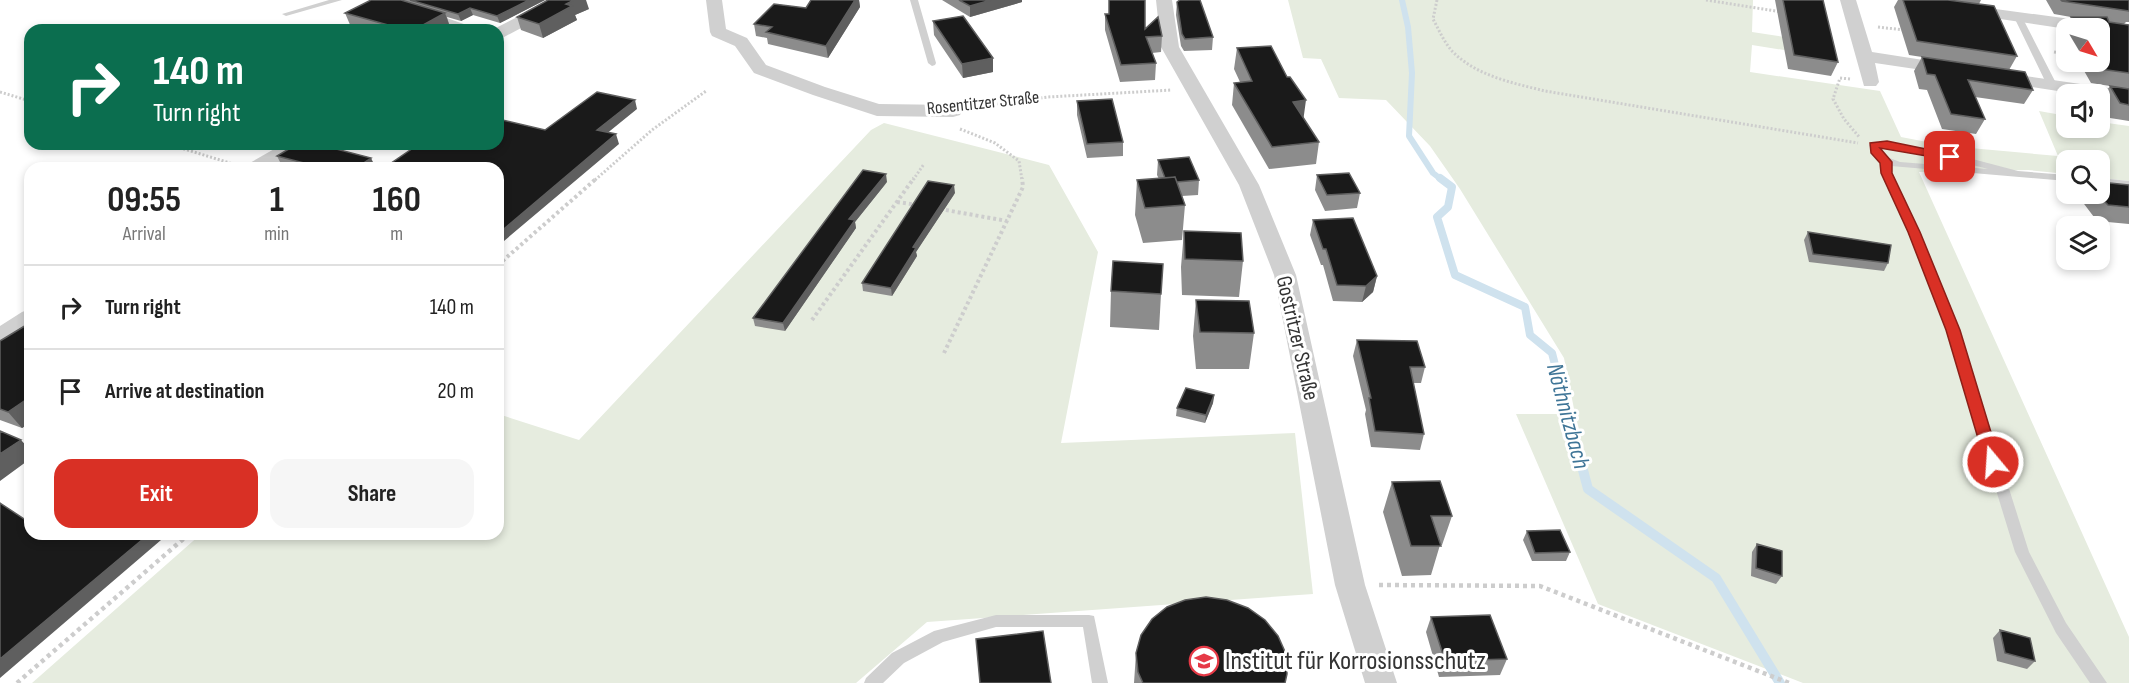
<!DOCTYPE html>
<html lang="en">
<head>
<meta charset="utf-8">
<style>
  :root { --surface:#fff; --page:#f6f6f6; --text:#222; --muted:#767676; --line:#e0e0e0; --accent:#d93025 }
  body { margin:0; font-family:"Sofia Sans Condensed",sans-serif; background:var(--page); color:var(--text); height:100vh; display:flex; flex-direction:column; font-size:22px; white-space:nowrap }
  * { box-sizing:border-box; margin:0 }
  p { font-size:20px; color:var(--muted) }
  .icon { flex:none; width:33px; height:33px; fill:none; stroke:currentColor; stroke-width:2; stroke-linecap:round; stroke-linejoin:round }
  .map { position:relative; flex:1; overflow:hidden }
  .side { position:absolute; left:24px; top:162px; width:480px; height:378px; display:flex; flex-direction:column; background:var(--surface); border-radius:18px; box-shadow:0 3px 9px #0003 }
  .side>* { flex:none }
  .top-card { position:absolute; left:24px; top:24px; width:480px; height:126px; border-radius:18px; box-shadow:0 3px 9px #0003; background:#0b6e4f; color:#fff; overflow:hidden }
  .needle { width:39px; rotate:128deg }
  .fabs { position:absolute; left:2056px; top:18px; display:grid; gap:12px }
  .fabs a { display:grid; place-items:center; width:54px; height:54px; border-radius:12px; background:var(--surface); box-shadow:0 3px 9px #0003; font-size:30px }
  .pin { position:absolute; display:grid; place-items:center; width:51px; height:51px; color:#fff; margin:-26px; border-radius:12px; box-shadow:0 3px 9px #0006 }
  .me { position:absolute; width:66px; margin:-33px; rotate:342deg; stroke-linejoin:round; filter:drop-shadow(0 0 4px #0008) }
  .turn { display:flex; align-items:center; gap:21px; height:126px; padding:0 30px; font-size:27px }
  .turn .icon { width:78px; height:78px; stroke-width:2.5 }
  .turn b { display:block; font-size:42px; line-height:51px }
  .eta { display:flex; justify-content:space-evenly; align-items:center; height:102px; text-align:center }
  .eta b { font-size:36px; font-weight:700; line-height:42px }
  .primary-button { display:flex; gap:12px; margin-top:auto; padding:12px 30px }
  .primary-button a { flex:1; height:69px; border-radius:18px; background:var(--accent); color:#fff; font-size:24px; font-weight:700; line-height:69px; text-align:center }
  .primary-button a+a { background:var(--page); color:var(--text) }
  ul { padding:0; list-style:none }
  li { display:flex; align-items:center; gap:18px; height:84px; padding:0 30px; border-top:2px solid var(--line) }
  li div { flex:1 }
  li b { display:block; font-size:22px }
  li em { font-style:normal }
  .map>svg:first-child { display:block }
  .green { fill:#e6ecdf }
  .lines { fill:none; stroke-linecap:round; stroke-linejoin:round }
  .stream-far2 { stroke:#cfe2ee; stroke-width:6 }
  .stream-far1 { stroke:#cfe2ee; stroke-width:8 }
  .stream { stroke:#cfe2ee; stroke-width:10 }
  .path-far2 { stroke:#cdcdcd; stroke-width:3; stroke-dasharray:2 2; stroke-linecap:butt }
  .path-far1 { stroke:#cdcdcd; stroke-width:4; stroke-dasharray:3 3; stroke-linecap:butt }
  .path { stroke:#cdcdcd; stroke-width:4.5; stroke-dasharray:4 4; stroke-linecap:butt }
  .lane { fill:#d0d0d0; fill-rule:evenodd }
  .street { fill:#d0d0d0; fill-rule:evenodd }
  .wall { fill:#8c8c8c }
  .shaded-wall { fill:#5f5f5f }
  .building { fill:#1a1a1a; stroke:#5f5f5f; stroke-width:1.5 }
  .route { fill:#d93025; stroke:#8d1f18; stroke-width:1.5 }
  .labels { text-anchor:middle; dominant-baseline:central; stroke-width:6; stroke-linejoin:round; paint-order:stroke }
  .far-street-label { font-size:18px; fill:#333; stroke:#fff }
  .street-label { font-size:22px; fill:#333; stroke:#fff }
  .water-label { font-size:24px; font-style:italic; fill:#3f7597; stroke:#fff }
  .near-poi-label { font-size:27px; fill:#333; stroke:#fff; text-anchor:start }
</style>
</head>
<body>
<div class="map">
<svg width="2129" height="683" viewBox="0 0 2129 683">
  <rect width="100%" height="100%" fill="#fff"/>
  <!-- green -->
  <path class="green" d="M1288,0H1753L1752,32L1832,44L1835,58L1752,45L1750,72L1880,91L1901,137L1948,146L2058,156L2039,111L2067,116V128H2100V122L2129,126V181L2100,178V160H2067V174L2028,170L1919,172L2129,637V683H1803L1598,604L1516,414H1575L1564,358L1460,189L1430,146L1386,100L1339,98L1321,59L1303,58Z
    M884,123L1049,165L1098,252L1061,443L1295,433L1313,594L927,622L856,683H32L201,534H498V414L579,440L871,130Z"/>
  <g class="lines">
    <!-- stream-far2 -->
    <path class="stream-far2" d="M1402,0L1408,27L1412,73L1409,136L1433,173L1442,180"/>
    <!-- stream-far1 -->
    <path class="stream-far1" d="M1440,178L1452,187L1448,207L1437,217L1455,275L1525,307L1530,335L1552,353L1565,404"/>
    <!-- stream -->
    <path class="stream" d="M1565,402L1588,489L1716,578L1780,683"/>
    <!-- path-far2 -->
    <path class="path-far2" d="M1437,0L1433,19C1439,30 1444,42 1452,51C1476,76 1513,83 1545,91L1858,143
      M1706,0L1782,12
      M1878,27L1904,30
      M2054,52L2067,54
      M1850,79L1840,78L1833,99L1844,119L1860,138
      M0,92L30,101
      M973,107L1048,97L1172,90
      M960,129L995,143L1019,161L1022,180
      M168,144L233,164
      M595,180L652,130L706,91
      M913,180L924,164"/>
    <!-- path-far1 -->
    <path class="path-far1" d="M897,202L918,205
      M940,209L1007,221
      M498,265L597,178
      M812,320L914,178
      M944,353L1023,187L1022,178"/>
    <!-- path -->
    <path class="path" d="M1379,585L1540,586L1789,683
      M17,683L189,534"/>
    <!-- lane -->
    <path class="lane" d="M329,0H342L286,16L282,14Z
      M910,0H918L936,63L935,65L932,66L928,63Z
      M432,15H438L481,30H468L432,19Z
      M2015,15L2022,17L2057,85L2055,87L2052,88L2047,85L2014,17Z
      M1890,142L1946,152L2018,171L2067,175V181L1891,166V173L1919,232L1959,330L2029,552L2066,623L2107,683H2090L2056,633L2015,552L1947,330L1909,232L1881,173V162L1874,156L1869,145L1874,142ZM1880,148L1926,153L1988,169L1900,162L1887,157Z
      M2100,178L2129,181V187L2100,184Z
      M996,615H1089L1094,616L1108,683H1092L1083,627H996L943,642L904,663L883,683H864L866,678L892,653L934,631Z"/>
    <!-- street -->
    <path class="street" d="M550,0H570L568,3L504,37L498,38V30H492Z
      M706,0H722L726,29L747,38L766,65L825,87L879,104L953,105L960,107L962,111L960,115L953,117L877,116L813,95L754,73L735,46L712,36L710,32Z
      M1156,0H1172L1179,47L1259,185L1296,275L1365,585L1397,683H1365L1335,585L1274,275L1239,185L1161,47Z
      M1840,0H1856L1872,52L1949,64L1955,65L1958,69L1955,73L1949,74L1875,63L1879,82L1876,86H1864Z
      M1966,5L2100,23L2106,24L2108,28L2106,32L2100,33V28L2067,29L1960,13L1958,10L1960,7Z
      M1998,72L2129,91V103L2100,98V94H2077L1992,81L1989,77L1992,73Z
      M283,144H307L304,148L269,168H245L248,164Z
      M30,309V328L8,343L0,345V326L22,312Z"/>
  </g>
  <!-- wall -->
  <path class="wall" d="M371,0H545L500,23L473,15L461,21L447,17L450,27L445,30H362L351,27L345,13Z
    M811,0H859L860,7L828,58L768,44L767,38L756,36L754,24L806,8Z
    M942,0H1022V2L970,17Z
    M1775,0H1823L1838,62L1831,76L1788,69Z
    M1898,0H1981L1979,4L2017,56L2009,70L2033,90L2024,104L1975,97L1985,119L1976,134L1942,129L1927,90L1919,89L1914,71L1922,57L1909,55L1894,7Z
    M2046,0H2129V22H2126L2124,24L2129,25V121L2110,118L2100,100L2110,86L2091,83L2079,62H2100V28H2067V39L2062,31L2071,17L2054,14Z
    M1177,2L1213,37L1212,50L1184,51L1181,46L1176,15Z
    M589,9L575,15L577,20L543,38L521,30L517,17Z
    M1105,14L1162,36L1161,52L1152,53L1156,63L1155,80L1120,82L1105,30Z
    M933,21L993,72L963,78L934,35Z
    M1237,48L1319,142L1316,164L1269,169L1232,105L1234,83L1240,82L1234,69Z
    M1077,101L1123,142V156L1087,158L1077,115Z
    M277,156L376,168H283Z
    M1158,160L1199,180L1198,195L1182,196L1185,205L1182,240L1143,243L1135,215L1137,180L1159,179L1157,175Z
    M1317,175L1360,193L1357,208L1325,211L1315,190Z
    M887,182L855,222L856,228L785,331L755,326L753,318Z
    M2129,185V224L2097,221L2078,196L2080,194H2100Z
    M955,193L916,252L917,256L892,296L863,291L862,283Z
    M1313,220L1377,276L1373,292L1362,302L1333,301L1323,265H1321L1310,235Z
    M1184,231L1243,261L1239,297L1182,295L1181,267Z
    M1808,232L1888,263L1884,271L1809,262L1804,240Z
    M1111,291L1161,294L1159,330L1110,327Z
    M1196,300L1254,333L1249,369H1196L1193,336Z
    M30,320V423L22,428L0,420V341L27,324L26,323Z
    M1357,340L1425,367L1421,383H1413L1424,434L1420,450L1371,447L1365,414L1366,410L1353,356Z
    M1214,395L1213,403L1205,423L1176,416L1177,408Z
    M1392,482L1452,516L1442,545H1440L1431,575L1402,576L1383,512Z
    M1527,531L1570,552L1566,561H1532L1523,540Z
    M1757,544L1782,576L1776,584L1751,576L1752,552Z
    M1431,617L1507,659L1500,675L1439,677L1426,632Z
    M2000,630L2035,661L2027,669L1997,661L1993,638Z
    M1136,653L1285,683H1134Z"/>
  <!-- shaded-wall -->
  <path class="shaded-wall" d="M529,0H545L500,23L497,16Z
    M574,0H586L589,9L575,15L577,20L543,38L539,24L566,4Z
    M855,0H859L860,7L828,58L826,46Z
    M991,0H1022V2L970,17V6Z
    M470,8L473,15L461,21L458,14Z
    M445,13L450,27L445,30H414Z
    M993,58V72L963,78L962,64Z
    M635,100L637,109L600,139L597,130Z
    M1306,100L1303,122L1293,102Z
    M616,134L619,144L498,246L502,254L498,258V234Z
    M371,158L376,168H356Z
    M886,174L887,182L855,222L856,228L785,331L783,323L849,219Z
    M954,185L955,193L916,252L917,256L892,296L891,288L913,247Z
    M1377,276L1373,292L1362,302L1366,286Z
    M1214,395L1213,403L1205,423L1206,415Z
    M30,397V423L22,428L8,412Z
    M21,440L30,450V459L0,481V454Z
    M149,534H168L0,678V659Z"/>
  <!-- building -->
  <path class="building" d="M371,0H401L445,13L414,30H406L345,13Z
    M410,0H529L497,16L470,8L458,14Z
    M548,0H574L566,4L572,6L539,24L517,17Z
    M811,0H855L826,46L766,32L772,27L754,24L774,4L806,8Z
    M959,0H991L970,6Z
    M1109,0H1145V29L1158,17L1162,36L1146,37L1156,63L1121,65L1105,14H1109Z
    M1180,0H1200L1213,37L1185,39L1182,34L1177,2Z
    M1783,0H1823L1838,62L1794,55Z
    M1903,0H1948L1994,6L2017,56L1917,41Z
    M2061,0H2129V11L2062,1Z
    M963,16L993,58L962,64L933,21Z
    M2071,17H2107L2109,22L2129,25V73L2100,69L2096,62H2100V28H2078Z
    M1271,46L1287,77H1290L1306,100L1293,102L1319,142L1272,147L1234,83L1252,81L1237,48Z
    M1922,57L2025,72L2033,90L1968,80L1985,119L1951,114L1935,75L1927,74Z
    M2110,86L2129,89V105L2120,103Z
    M597,92L635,100L597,130L616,134L498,234V168H384L419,144H498V119L545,130Z
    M1112,99L1123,142L1087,144L1077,101Z
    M297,144H317L371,158L356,168H323L277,156Z
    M1189,157L1199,180L1177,182L1175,177L1165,178L1158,160Z
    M863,170L886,174L849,219L855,220L783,323L753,318Z
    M1349,173L1360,193L1327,195L1317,175Z
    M1175,177L1185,205L1145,208L1137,180Z
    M928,181L954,185L913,247L916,248L891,288L862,283Z
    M2100,182L2129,185V207L2108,205L2098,194H2100Z
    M1353,218L1377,276L1366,286L1337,285L1326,249H1323L1313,220Z
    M1184,231L1241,233L1243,261L1185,259Z
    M1808,232L1891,245L1888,263L1813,254Z
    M1113,261L1163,264L1161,294L1111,291Z
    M1196,300L1249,301L1254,333L1200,332Z
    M30,320V397L8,412L0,409V341L28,324L26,323Z
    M1357,340L1417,341L1425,367H1410L1424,434L1375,431L1369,398H1371Z
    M1186,388L1214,395L1206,415L1177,408Z
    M0,431L21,440L0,454Z
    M1440,481L1452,516H1431L1441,546H1411L1392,482Z
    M0,503L30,523V534H149L0,659Z
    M1560,530L1570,552L1535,553L1527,531Z
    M1757,544L1782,551V576L1756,568Z
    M1206,597L1227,600L1248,608L1265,620L1278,636L1286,654L1287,674L1285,683H1143L1138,672L1136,653L1141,635L1152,619L1167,607L1185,600Z
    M1490,615L1507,659L1445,661L1431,617Z
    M2000,630L2030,638L2035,661L2005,653Z
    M1043,631L1051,683H980L976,639Z"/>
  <!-- route -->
  <path class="route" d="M1887,141L1950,154L1955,157L1950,160L1880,148L1892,162V173L1920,232L1960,330L2000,462L1998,466H1987L1985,462L1946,330L1908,232L1881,173L1880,163L1871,153L1870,143Z"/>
  <!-- icons -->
  <defs>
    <g id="school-ring" transform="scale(1.5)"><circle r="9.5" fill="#fff" stroke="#e63946" stroke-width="1.5"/><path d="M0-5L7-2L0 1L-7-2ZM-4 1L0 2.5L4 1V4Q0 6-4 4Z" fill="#e63946"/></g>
  </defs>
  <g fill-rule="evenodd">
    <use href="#school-ring" x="1204" y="661"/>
  </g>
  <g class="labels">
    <!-- far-street labels -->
    <g class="far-street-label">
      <text transform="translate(983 103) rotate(-6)">Rosentitzer Straße</text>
    </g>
    <!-- street labels -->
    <g class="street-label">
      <text transform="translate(1297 338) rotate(77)">Gostritzer Straße</text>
    </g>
    <!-- water labels -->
    <g class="water-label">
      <text transform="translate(1568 416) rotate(75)">Nöthnitzbach</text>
    </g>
    <!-- near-poi labels -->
    <g class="near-poi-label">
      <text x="1225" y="661">Institut für Korrosionsschutz</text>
    </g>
  </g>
</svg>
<div class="fabs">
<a><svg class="needle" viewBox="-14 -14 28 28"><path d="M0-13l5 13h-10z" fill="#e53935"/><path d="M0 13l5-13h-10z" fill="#767676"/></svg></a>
<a><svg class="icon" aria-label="sound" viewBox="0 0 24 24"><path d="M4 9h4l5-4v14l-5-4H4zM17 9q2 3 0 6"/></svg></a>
<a><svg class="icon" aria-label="search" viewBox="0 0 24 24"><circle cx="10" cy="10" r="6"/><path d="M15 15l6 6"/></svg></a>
<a><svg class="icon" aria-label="layers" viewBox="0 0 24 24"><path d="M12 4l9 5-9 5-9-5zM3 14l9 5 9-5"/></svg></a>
</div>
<div class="pin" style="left:1950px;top:157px;background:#d93025"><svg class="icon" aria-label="arrive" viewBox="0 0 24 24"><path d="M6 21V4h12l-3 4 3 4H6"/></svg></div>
<svg class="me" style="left:1993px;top:462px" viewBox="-20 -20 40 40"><circle r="17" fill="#d93025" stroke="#fff" stroke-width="3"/><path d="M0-11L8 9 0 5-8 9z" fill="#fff"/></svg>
<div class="top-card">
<div class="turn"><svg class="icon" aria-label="right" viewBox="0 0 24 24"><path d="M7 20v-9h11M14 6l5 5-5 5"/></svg><div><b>140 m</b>Turn right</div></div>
</div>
<section class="side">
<div class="eta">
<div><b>09:55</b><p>Arrival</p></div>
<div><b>1</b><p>min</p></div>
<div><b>160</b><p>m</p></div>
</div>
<ul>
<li><svg class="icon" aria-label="right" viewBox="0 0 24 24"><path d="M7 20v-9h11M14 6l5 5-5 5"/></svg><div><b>Turn right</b></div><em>140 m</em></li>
<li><svg class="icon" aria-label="arrive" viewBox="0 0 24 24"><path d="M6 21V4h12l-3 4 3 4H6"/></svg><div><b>Arrive at destination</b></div><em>20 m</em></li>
</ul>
<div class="primary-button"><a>Exit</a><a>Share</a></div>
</section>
</div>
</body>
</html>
